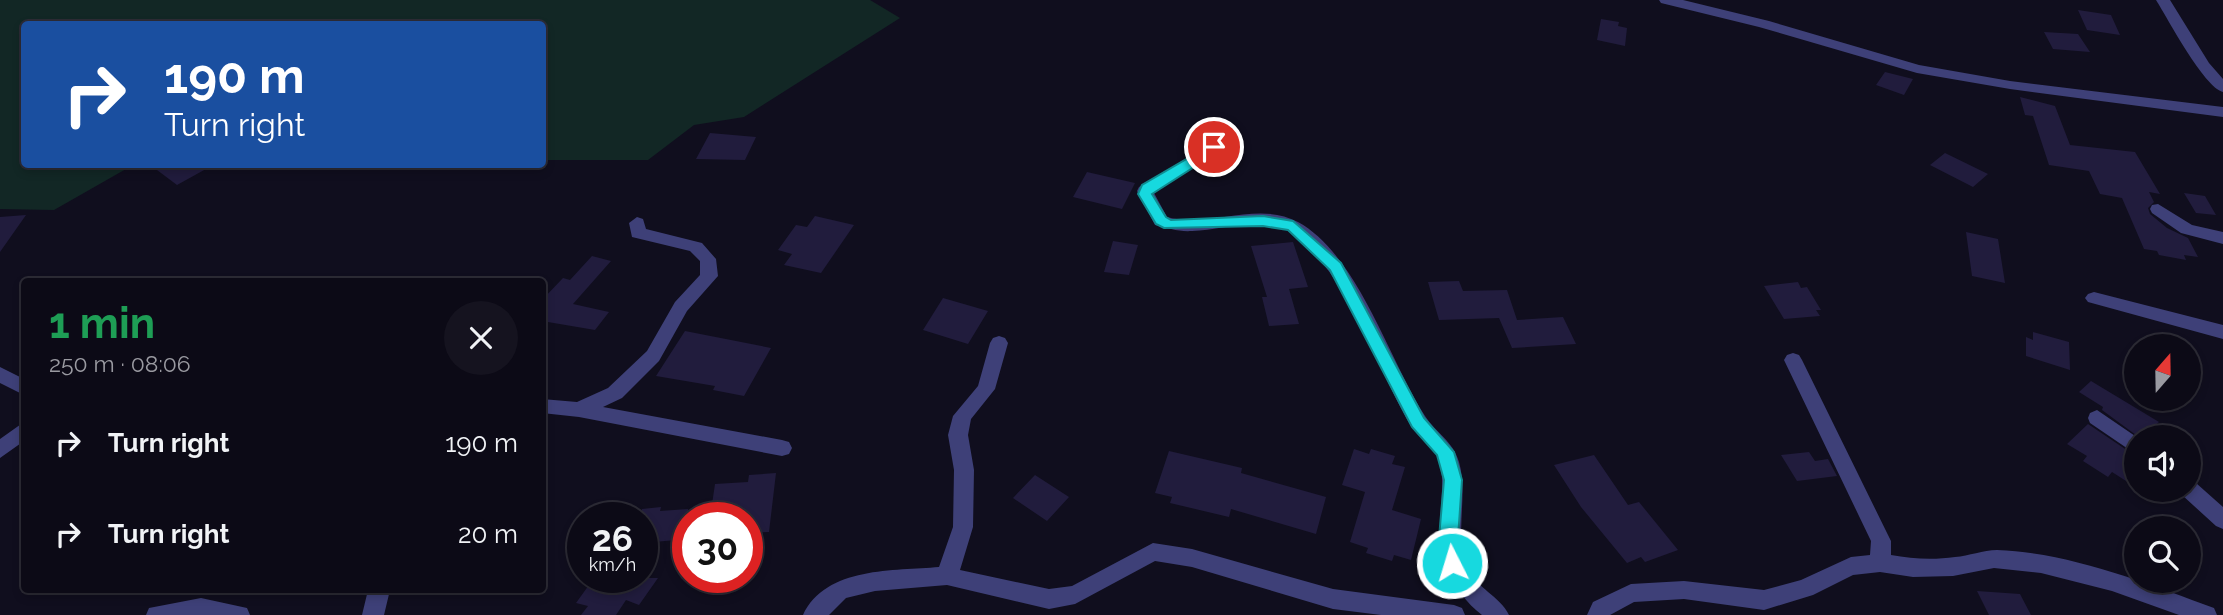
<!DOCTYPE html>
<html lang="en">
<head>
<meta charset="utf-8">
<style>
  :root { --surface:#0c0a16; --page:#15131f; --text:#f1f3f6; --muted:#9a9aa1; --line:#2c2b35 }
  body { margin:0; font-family:Raleway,sans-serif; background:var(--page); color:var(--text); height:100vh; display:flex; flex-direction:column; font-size:26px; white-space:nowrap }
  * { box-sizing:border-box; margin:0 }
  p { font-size:23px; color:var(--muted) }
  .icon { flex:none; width:38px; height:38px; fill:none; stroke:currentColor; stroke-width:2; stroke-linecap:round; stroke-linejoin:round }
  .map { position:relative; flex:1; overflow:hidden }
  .sheet { position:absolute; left:21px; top:278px; width:525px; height:315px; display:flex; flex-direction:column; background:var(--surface); border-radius:7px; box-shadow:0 4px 10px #0003,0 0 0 2px var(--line) }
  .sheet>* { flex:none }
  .guide { position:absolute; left:21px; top:21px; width:525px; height:147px; border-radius:7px; box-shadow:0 4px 10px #0003,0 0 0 2px var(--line); background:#1a4fa0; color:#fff; overflow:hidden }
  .needle { width:46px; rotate:20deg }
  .tools { position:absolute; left:2124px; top:334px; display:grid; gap:14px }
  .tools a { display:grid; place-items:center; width:77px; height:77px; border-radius:50%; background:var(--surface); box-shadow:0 4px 10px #0003,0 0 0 2px var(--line); font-size:35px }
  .speed { position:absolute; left:567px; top:502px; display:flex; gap:14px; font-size:35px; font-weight:700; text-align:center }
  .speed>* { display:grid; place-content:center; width:91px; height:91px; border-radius:50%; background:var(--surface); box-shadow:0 4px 10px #0003,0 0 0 2px var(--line); line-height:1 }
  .speed small { font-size:18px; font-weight:400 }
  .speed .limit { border:10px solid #d22; background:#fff; color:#111 }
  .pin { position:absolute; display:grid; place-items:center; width:60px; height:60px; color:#fff; margin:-30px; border:4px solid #fff; border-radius:50%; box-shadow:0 2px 7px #0007 }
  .me { position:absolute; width:77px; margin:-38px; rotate:355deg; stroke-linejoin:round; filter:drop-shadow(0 0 5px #0008) }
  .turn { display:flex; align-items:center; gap:24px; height:147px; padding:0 28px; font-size:32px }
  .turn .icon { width:91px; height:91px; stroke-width:2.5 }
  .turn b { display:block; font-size:49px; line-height:60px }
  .round { display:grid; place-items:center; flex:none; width:74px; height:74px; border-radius:37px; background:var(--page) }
  .summary { display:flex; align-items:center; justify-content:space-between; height:119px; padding:0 28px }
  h1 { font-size:42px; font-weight:700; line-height:52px; color:#1e9e55 }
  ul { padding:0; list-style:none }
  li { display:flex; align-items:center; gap:21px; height:91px; padding:0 28px }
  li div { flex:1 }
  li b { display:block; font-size:26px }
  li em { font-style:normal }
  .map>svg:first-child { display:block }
  .green { fill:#122725 }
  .building { fill:#211c3d }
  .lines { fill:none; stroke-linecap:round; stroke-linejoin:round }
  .street { fill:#3e4078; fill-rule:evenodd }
  .route { fill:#17d9df; stroke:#0f8d91; stroke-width:2 }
</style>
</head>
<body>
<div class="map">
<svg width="2223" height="615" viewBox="0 0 2223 615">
  <rect width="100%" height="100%" fill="#100e1e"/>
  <!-- green -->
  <path class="green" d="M0,0H870L900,18L744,117L694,125L648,160H543L542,24H24V164L133,165L54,210L0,209Z"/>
  <!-- building -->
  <path class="building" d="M2078,10L2111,15L2120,35L2087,30Z
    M1601,19L1619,22L1618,26L1627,28L1625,46L1597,40Z
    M2044,32L2078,34L2090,52L2053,49Z
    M1885,72L1913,79L1904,95L1876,85Z
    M2020,97L2055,106L2070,145L2135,152L2160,194L2149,192L2154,202L2148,208L2150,214L2167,228L2188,238L2198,257L2184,255L2186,260L2159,255L2157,251L2144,249L2122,198L2100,194L2089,171L2049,165L2033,116L2025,115Z
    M710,133L756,137L745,160L696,159Z
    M1945,153L1988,174L1973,187L1930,165Z
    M149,164H215L177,185Z
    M1087,172L1135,183L1122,209L1073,197Z
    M2184,193L2205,196L2216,215L2196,213Z
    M26,215L0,252V217Z
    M815,216L854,225L821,273L784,265L792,254L778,250L796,225L807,227Z
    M1966,232L1998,239L2005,283L1972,276Z
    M1113,241L1138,245L1129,275L1104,272Z
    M1293,242L1308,287L1289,289L1299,324L1269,326L1262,297H1267L1251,246Z
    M592,256L611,261L573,304L609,312L595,330L542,321V300L563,278L570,280Z
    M1459,281L1463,291L1507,290L1517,320L1563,317L1576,344L1512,348L1499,318L1439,320L1428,282Z
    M1798,282L1801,288L1807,287L1821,310H1816L1820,316L1784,319L1764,286Z
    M943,298L988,311L968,344L923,330Z
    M685,331L771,348L744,396L713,390L715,386L656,376Z
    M2033,332L2069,342L2070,370L2026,356V337L2033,340Z
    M2091,381L2159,422L2140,438L2102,410L2103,407L2079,392Z
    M2088,424L2137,457V488L2112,472L2108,477L2083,461L2087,456L2067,444Z
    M1354,449L1369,454L1371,449L1395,456L1392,464L1405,467L1392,510L1421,519L1411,560L1394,555L1392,561L1366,553L1368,548L1350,542L1365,492L1342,485Z
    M1169,451L1242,468L1241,473L1326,497L1316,534L1231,509L1229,517L1170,503L1172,497L1155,493Z
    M1809,452L1815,461L1828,459L1837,476L1797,481L1781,455Z
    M1594,455L1628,505L1639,502L1678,550L1645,562L1641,557L1627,563L1581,507L1554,465Z
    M776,473L769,532L747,533V518H710L715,484L748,482L749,475Z
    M1035,475L1069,497L1047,521L1013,498Z
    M661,507L660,511L688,509V539L642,543V509Z
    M594,578H658L639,605L626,600L616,615H581L588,606L576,603Z
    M1977,591L2020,594L2031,615H1989Z"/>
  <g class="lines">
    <!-- street -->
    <path class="street" d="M1659,0H1683L1769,21L1919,65L2010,81L2223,107V117L2010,89L1917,73L1759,27L1661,3Z
      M2156,0H2170L2209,63L2223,79V92C2204,87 2168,19 2156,0Z
      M1214,142L1222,147L1219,150L1154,193L1167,217C1210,229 1257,200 1298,222C1358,255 1389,360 1425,416C1436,433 1453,441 1459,462C1469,497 1453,533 1468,568C1476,588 1500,596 1509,615H1482C1446,587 1438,548 1441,506C1442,490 1444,473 1438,458C1433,445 1418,438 1411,426C1377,370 1344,262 1286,230C1259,215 1221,231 1192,231C1179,232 1167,228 1155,225L1137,191L1139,187Z
      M2158,204L2192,225L2223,232V244L2181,233L2152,213L2150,209L2152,205Z
      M637,217L643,219L646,229L702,243L716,259L718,276L687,311L659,361L622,398L603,407L782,440L789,442L792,448L789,454L782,456L579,417L542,413V399L577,402L608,388L647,351L675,302L700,275V261L690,251L632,237L629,223Z
      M2094,292L2223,325V339L2088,302L2085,298L2088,294Z
      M999,336L1005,338L1008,343L995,389L971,419L968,435L974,470L973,527L960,570L1049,589L1072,586L1153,543L1192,549L1333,589L1454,605L1462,608L1465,615H1381L1333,609L1192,567L1155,561L1075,604L1049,609L947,585L875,591L846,598L829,615H803C826,566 895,571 939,567L953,527L954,470L948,435L953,416L978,386L990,343L993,338Z
      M1793,353L1799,355L1802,360L1888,535L1891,541V555C1912,559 1934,560 1955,557C1969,556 1983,550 1997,550C2071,553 2145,583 2214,608L2217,615H2179L2112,591L2041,573L1994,568L1953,576L1913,577L1880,572L1853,575L1813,595L1764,610L1684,599L1634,602L1610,615H1587L1593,602L1631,584L1684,581L1764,590L1801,580L1851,557L1870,555L1871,541L1784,360L1787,355Z
      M0,367L24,379V395L0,383Z
      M2097,410L2138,438L2137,455L2090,423L2088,418L2090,413Z
      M24,422V441L0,458V439Z
      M2189,481L2196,483L2223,507V529L2216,526L2182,495L2180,490H2189Z
      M368,590H390L384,615H362Z
      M201,598L247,608L250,615H146L149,608Z"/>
  </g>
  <!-- route -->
  <path class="route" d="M1214,143L1221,147L1219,151L1152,194L1166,217L1171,220L1263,216L1293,221L1341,263L1424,418L1454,452L1462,480L1458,538L1462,563L1459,568H1446L1439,538L1444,480L1437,455L1412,427L1330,270L1288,230L1263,226L1164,228L1156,224L1138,194L1142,185Z"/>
</svg>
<div class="tools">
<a><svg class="needle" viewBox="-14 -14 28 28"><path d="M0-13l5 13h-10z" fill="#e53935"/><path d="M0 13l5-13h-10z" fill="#9a9aa1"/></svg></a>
<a><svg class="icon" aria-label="sound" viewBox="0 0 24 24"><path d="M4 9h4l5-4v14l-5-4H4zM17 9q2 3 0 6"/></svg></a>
<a><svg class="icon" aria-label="search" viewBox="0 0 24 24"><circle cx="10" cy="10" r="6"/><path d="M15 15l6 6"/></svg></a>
</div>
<div class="speed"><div>26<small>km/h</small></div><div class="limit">30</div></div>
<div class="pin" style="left:1214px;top:147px;background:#d93025"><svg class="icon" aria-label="arrive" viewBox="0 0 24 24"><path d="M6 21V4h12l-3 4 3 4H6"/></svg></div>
<svg class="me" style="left:1452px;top:563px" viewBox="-20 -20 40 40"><circle r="17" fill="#17d9df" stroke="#fff" stroke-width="3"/><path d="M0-11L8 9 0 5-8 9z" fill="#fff"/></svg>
<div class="guide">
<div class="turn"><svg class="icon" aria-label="right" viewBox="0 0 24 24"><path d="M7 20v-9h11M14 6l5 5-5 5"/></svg><div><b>190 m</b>Turn right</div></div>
</div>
<section class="sheet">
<div class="summary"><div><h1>1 min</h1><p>250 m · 08:06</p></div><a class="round"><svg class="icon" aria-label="close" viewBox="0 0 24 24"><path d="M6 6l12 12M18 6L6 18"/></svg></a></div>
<ul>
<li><svg class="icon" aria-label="right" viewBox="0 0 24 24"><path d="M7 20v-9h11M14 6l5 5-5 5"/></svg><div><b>Turn right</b></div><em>190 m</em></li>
<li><svg class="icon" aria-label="right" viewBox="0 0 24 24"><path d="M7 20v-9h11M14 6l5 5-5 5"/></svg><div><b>Turn right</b></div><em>20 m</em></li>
</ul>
</section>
</div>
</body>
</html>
